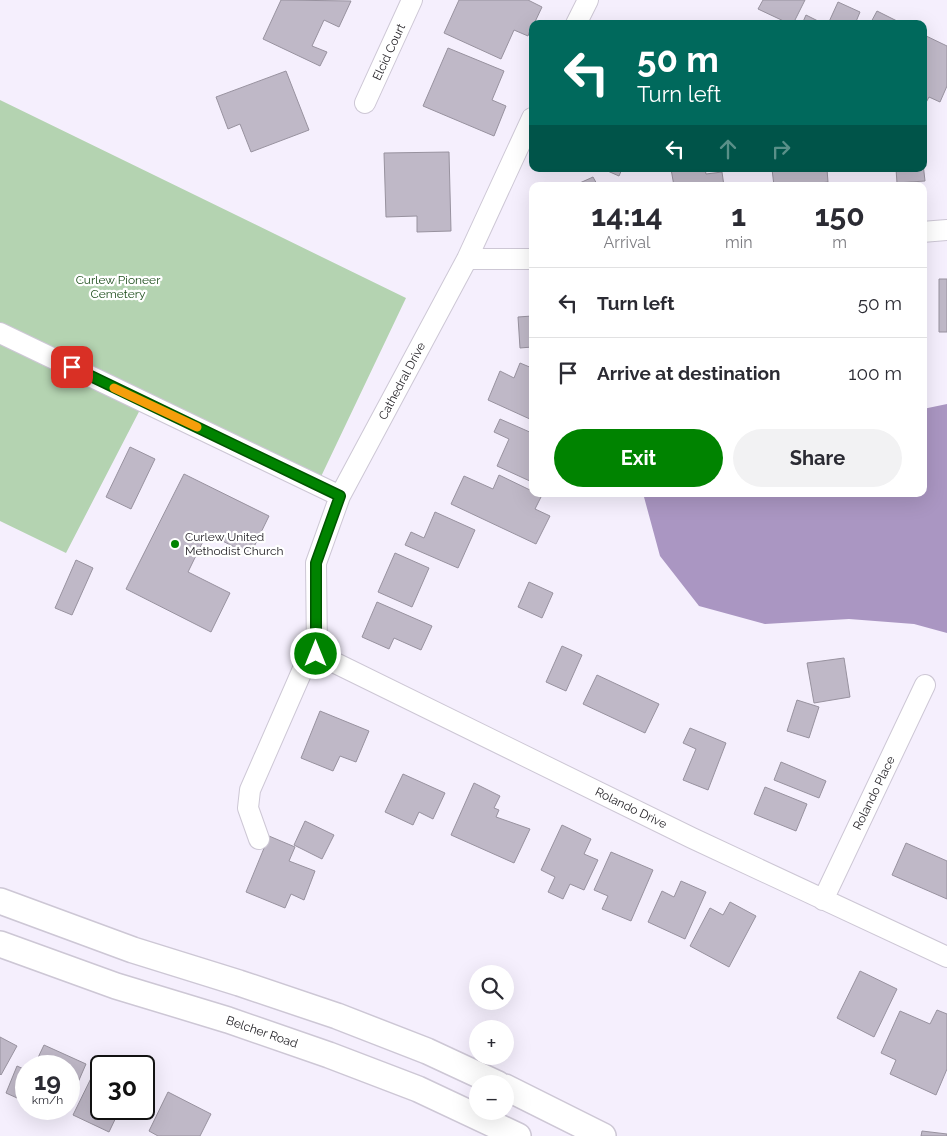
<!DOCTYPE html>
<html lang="en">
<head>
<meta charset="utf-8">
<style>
  :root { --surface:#fff; --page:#f2f2f3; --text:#2b2b33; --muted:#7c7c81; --line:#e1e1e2; --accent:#008300 }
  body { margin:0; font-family:Raleway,sans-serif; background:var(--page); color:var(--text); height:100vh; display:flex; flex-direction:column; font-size:19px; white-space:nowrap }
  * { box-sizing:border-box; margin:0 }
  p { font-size:16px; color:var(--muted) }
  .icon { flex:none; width:28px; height:28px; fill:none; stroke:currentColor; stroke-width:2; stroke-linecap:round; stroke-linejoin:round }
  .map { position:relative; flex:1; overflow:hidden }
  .side { position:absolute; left:529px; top:182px; width:398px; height:315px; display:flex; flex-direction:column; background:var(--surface); border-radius:10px; box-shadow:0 5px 20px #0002 }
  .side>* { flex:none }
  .top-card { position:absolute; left:529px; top:20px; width:398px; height:152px; border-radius:10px; box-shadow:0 5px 20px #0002; background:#00695c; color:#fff; overflow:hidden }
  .fabs { position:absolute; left:469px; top:965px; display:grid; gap:10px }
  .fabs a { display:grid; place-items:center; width:45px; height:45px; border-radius:50%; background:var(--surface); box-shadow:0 5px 20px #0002; font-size:25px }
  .speed { position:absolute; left:15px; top:1055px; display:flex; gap:10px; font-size:25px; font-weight:700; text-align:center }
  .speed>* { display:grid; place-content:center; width:65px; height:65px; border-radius:50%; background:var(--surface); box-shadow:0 5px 20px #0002; line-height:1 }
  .speed small { font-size:12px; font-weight:400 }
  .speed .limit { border:2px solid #111; border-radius:8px; background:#fff; color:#111 }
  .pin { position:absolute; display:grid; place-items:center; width:42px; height:42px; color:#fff; margin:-21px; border-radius:10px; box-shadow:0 2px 8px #0006 }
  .me { position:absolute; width:55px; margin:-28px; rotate:0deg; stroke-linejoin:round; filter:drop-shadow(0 0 4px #0008) }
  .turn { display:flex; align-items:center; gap:18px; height:105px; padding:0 25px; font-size:22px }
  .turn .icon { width:65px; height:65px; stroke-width:2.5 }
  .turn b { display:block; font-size:35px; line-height:42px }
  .lanes { display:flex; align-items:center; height:48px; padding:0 25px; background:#0003; justify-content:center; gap:25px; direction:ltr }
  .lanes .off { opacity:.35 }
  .eta { display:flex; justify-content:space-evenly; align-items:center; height:85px; text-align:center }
  .eta b { font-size:30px; font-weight:700; line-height:35px }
  .cta { display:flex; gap:10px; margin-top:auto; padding:10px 25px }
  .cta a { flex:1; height:58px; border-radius:30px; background:var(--accent); color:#fff; font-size:20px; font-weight:700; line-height:58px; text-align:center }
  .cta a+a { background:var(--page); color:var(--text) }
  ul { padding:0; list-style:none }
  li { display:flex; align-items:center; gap:15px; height:70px; padding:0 25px; border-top:1px solid var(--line) }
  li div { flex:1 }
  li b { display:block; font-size:19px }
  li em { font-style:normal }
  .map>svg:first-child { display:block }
  .green { fill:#b4d3b1 }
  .water { fill:#aa96c2 }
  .building { fill:#bfb8c7; stroke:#98929f }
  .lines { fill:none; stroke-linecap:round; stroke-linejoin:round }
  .minor-casing { stroke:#cdc7d5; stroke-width:22 }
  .major-casing { stroke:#cdc7d5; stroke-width:28 }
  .minor { stroke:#fff; stroke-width:20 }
  .major { stroke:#fff; stroke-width:25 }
  .route-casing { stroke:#050; stroke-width:12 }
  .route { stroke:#008300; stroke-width:9 }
  .slow { stroke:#f59e0b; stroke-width:9 }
  .poi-dot { fill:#008300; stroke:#fff; stroke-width:2 }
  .labels { text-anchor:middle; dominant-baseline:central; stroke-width:4.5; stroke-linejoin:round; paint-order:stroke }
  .street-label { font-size:12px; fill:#1e1c21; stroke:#fff }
  .park-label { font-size:12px; fill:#1e4e1c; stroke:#fff }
  .poi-label { font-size:12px; fill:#1e1c21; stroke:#fff; text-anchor:start }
</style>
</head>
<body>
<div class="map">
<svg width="947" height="1136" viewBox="0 0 947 1136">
  <rect width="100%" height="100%" fill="#f5effd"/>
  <!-- green -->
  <path class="green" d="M0,100L406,298L317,485L144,402L66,553L0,521Z"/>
  <!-- water -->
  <path class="water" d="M947,404V633L914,624L849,619L765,624L699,606L660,556L644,497L646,494H922L923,409Z"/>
  <!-- building -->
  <path class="building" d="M281,0L351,1L339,27L324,20L312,46L327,52L320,66L263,39Z
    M459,0H528L542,7L534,24H532L528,36L514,30L501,59L444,33Z
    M763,0H805L793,24H790L758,9Z
    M838,2L860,12L855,24H828Z
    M877,11L903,24H870Z
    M806,15L824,24H802Z
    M922,34L947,46V86L940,102L929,97L922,110Z
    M448,48L504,71L492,100L506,106L494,136L423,106Z
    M286,71L309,130L251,152L240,124L228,129L216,97Z
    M449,152L451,231L417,232V216L386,217L384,153Z
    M922,154L925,181L897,183L896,169L872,171V169H922Z
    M603,169H622L619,176Z
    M671,169H705L706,174L722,172L724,186H674Z
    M772,169H827L828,182L798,186H774Z
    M593,177L598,186H573Z
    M939,279H947V332H939Z
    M532,316V347L520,348L518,317Z
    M520,363L532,368V420L488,400L500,371L514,378Z
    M500,419L532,433V482L497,466L509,439L494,432Z
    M130,447L155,459L131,509L106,497Z
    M184,474L269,516L250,555L207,533L188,572L230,593L211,632L126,589Z
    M499,475L532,491V494L542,495L535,509L550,516L536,544L451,504L464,476L493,489Z
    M435,512L475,530L458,568L405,545L411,532L424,538Z
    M395,553L429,568L412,607L378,592Z
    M76,560L93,568L72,615L55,608Z
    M529,582L553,593L542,618L518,607Z
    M377,602L432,626L421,650L394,638L389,649L362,637Z
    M562,646L582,655L566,691L546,682Z
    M844,658L850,697L814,703L807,663Z
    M597,675L659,704L645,733L583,704Z
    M797,700L819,707L809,738L787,731Z
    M320,711L369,731L356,762L340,756L333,771L301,758Z
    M690,728L726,743L708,790L683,780L696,749L683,743Z
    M781,762L826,781L819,798L774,780Z
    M403,774L445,793L433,819L419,812L413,825L385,812Z
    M474,783L500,796L494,808L499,810L496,817L530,829L514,863L451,835Z
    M765,787L807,804L796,831L754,814Z
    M305,821L334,835L322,859L294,845Z
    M562,825L591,839L584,854L598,860L584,890L570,884L563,899L548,892L555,877L541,870Z
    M269,836L295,847L289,861L315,871L304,900L291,894L285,908L246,892Z
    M906,843L947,861V899L892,875Z
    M611,852L653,870L631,921L602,909L608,896L594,890Z
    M681,881L706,892L685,939L648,922L662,891L674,897Z
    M730,902L756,916L729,967L690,946L710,908L723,915Z
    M860,971L897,989L874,1037L837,1018Z
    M937,1010L947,1014V1069L936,1095L890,1074L896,1060L881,1053L900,1011L930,1024Z
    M0,1037L17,1046L1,1075L0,1074Z
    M44,1045L86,1064L69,1103V1066H34Z
    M17,1066L26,1070V1102L6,1093Z
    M97,1066L101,1068V1109H120L109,1132L73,1115Z
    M168,1092L211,1114L200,1136H158L149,1131Z
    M922,1131L947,1134V1136H921Z"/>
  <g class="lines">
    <!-- minor casing -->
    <g class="minor-casing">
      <path id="minor" d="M576,24L588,0
        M365,103L412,0
        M922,232L947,230
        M467,259H532
        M0,333L340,496
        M317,654L692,838L947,957
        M317,654L316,563L340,496L467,259L532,118
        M259,839L248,808L250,790L306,662L317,654
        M823,900L925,685"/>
    </g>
    <!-- major casing -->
    <g class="major-casing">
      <path id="major" d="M0,901L133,950L239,983L337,1016L427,1051L498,1084
        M0,944L116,986L228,1020L329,1055L418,1089L518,1136
        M505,1087L603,1136"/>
    </g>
    <!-- minor -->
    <use href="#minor" class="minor"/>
    <!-- major -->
    <use href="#major" class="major"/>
  </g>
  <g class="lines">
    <!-- route casing -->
    <g class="route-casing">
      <path id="route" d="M72,367L340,496L316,563V654"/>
    </g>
    <!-- route -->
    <use href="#route" class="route"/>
    <!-- slow -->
    <path class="slow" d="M114,388L197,427"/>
  </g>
  <!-- markers -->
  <circle class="poi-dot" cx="175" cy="544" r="5"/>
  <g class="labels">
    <!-- street labels -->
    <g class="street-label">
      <text transform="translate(389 52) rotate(-65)">Elcid Court</text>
      <text transform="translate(402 381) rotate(-62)">Cathedral Drive</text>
      <text transform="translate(874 793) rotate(-64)">Rolando Place</text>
      <text transform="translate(631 808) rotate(26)">Rolando Drive</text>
      <text transform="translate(262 1032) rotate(19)">Belcher Road</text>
    </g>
    <!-- park labels -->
    <g class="park-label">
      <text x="118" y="280">Curlew Pioneer<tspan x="118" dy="14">Cemetery</tspan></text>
    </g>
    <!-- poi labels -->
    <g class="poi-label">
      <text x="185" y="537">Curlew United<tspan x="185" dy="14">Methodist Church</tspan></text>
    </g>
  </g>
</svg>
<div class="fabs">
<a><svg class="icon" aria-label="search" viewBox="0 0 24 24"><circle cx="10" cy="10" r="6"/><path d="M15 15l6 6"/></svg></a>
<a>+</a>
<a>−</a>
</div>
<div class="speed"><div>19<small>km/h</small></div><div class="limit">30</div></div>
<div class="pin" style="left:72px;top:367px;background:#d93025"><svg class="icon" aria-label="arrive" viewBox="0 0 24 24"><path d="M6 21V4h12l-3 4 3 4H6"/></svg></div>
<svg class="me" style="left:316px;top:654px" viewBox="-20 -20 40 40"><circle r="17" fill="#008300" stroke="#fff" stroke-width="3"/><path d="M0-11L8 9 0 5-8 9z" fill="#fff"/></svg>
<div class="top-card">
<div class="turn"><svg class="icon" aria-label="left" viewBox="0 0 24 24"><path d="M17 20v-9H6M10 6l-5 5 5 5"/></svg><div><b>50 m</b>Turn left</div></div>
<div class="lanes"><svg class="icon" aria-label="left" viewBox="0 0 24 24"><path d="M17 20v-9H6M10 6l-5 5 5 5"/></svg><svg class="icon off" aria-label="ahead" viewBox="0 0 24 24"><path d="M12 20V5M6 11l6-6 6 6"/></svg><svg class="icon off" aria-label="right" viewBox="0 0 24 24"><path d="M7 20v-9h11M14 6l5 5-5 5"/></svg></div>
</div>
<section class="side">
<div class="eta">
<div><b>14:14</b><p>Arrival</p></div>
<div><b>1</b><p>min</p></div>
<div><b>150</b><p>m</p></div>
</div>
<ul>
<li><svg class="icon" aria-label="left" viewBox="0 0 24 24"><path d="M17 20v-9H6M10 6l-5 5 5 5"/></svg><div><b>Turn left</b></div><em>50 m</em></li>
<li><svg class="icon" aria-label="arrive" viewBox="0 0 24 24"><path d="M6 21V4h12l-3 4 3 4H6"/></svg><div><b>Arrive at destination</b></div><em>100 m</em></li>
</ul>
<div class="cta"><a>Exit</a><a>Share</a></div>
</section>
</div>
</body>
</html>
